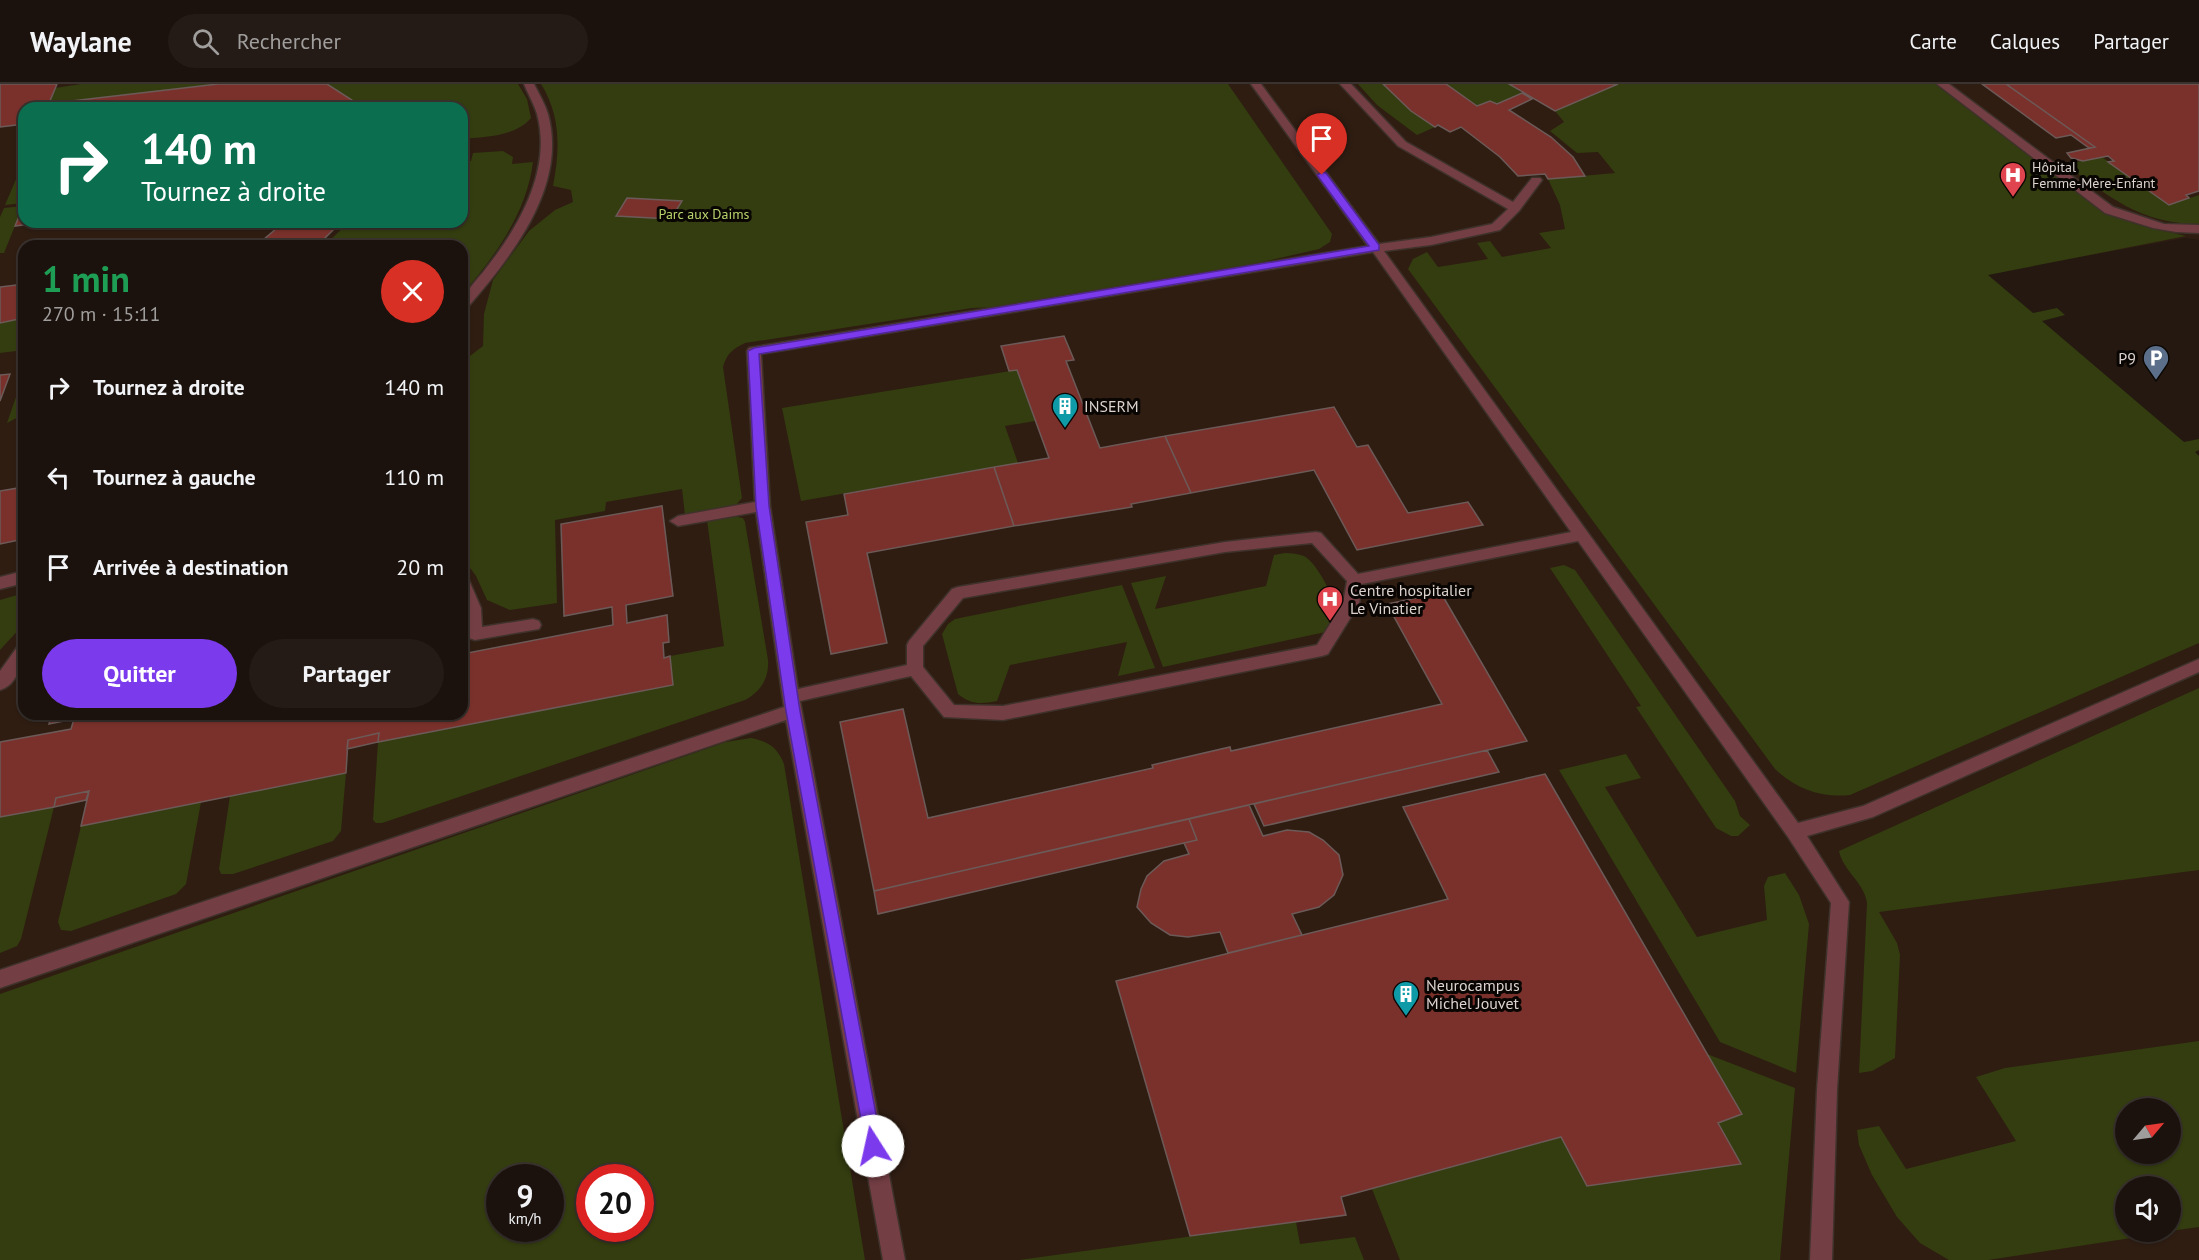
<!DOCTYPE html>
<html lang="fr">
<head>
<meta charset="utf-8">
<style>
  :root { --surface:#1b120d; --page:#241b16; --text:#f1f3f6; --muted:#a09e9d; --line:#39322e; --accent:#7c3aed }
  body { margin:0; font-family:"PT Sans",sans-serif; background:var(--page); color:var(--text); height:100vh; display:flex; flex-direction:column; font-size:22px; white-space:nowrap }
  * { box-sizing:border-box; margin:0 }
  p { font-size:20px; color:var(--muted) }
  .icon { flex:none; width:33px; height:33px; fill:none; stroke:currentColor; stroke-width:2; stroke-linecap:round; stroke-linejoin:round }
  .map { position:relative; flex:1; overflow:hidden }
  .drawer { position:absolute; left:18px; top:156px; width:450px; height:480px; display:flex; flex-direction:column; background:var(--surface); border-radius:18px; box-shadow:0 2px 4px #0004,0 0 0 2px var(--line) }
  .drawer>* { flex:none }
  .top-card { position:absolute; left:18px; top:18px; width:450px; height:126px; border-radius:18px; box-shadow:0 2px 4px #0004,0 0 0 2px var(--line); background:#0b6e4f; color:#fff; overflow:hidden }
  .needle { width:39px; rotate:61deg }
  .controls { position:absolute; left:2115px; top:1014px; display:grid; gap:12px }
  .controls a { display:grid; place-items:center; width:66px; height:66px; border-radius:50%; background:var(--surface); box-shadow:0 2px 4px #0004,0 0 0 2px var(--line); font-size:30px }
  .speed { position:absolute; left:486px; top:1080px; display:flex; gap:12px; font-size:30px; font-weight:700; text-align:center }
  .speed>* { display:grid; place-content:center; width:78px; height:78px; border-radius:50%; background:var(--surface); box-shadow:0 2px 4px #0004,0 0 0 2px var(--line); line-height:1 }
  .speed small { font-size:15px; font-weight:400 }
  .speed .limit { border:9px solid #d22; background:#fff; color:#111 }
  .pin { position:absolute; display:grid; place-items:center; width:51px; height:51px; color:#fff; margin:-62px -26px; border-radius:50% 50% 50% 0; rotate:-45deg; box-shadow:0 0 6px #0007 }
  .pin .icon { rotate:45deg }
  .me { position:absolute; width:66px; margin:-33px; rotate:350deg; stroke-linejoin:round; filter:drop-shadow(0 0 4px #0008) }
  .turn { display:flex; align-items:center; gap:21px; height:126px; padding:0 24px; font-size:27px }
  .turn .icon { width:78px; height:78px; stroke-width:2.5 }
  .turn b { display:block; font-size:42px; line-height:51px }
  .round { display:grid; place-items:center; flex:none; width:63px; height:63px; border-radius:32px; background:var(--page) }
  .headline { display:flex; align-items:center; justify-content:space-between; height:102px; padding:0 24px }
  h1 { font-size:36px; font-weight:700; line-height:45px; color:#1e9e55 }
  .cta { display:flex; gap:12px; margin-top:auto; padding:12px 24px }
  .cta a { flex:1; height:69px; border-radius:36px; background:var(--accent); color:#fff; font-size:24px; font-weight:700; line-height:69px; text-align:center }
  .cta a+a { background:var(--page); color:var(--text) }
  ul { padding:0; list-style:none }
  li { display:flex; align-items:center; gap:18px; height:90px; padding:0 24px }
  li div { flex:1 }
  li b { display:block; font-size:22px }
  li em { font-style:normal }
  header { display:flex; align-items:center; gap:36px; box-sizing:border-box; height:84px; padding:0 30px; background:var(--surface); border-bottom:2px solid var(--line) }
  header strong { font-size:28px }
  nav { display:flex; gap:33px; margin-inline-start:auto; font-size:21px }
  .search { width:420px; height:54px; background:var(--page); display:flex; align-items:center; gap:15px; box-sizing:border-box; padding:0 21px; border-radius:33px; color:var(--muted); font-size:22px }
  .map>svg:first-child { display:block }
  .built { fill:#2f1d12; fill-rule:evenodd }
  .green { fill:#333d0f; fill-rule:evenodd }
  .building { fill:#7a312b; stroke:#6c5a58; stroke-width:1.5 }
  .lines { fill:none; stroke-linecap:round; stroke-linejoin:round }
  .service-casing { stroke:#3e322b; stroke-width:3 }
  .service { fill:#733e44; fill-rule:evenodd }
  .route { fill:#7c3aed; stroke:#51269a; stroke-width:1.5 }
  .labels { text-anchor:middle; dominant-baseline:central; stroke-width:6; stroke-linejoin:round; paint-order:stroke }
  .far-poi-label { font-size:14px; fill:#dcd3ce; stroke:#090503; text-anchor:start }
  .far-park-label { font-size:14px; fill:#b9d46c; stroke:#090503 }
  .poi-label { font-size:16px; fill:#dcd3ce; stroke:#090503; text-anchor:start }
</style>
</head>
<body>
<header>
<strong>Waylane</strong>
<div class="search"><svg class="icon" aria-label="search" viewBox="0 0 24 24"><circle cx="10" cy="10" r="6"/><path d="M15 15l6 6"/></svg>Rechercher</div>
<nav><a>Carte</a><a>Calques</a><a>Partager</a></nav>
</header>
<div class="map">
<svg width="2199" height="1176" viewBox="0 0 2199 1176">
  <rect width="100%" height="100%" fill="#241811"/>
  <!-- built -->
  <path class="built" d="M0,0H2199V156L2185,154L1987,190L2199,446V1176H0ZM24,24H462V138H24ZM24,162H462V630H24ZM2126,1024H2170V1070H2126ZM500,1094H550V1144H500ZM590,1094H640V1144H590ZM2126,1102H2170V1148H2126Z"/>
  <!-- green -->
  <path class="green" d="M81,0H218L63,18L61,22L48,23L55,4Z
    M327,0H518L527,15L531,34C515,53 485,53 462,55V24H359L352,16Z
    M541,0H1228L1332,150L1330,158L1319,165L1236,184L999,223L972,224L745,259C733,265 727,269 723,283L742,414L735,422L685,431L682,405L606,418L605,427L555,436L557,519L510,526L487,516L476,492L462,473V278L483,262L484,230L493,196L529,147L555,126L573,118L571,106L553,102C560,66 561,32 541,0Z
    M1358,0H1383L1411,27L1435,43L1417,51L1377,21Z
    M1446,0H1509L1522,9L1497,20L1490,17L1477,22Z
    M1618,0H1938L2106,128L2135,140L2186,152L1988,191L2033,229L2057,224L2065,231L2042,237L2184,358L2199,355V366L2195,368L2199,372V559L1850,711C1821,714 1796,705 1775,685L1408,185L1413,175L1427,168L1438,183L1488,175L1477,159L1490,157L1502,173L1551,164L1539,149L1565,145L1560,121L1548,95L1615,89L1598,68L1577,69L1550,47L1564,38L1555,27Z
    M503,67L513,73L512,80L533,78C527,128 495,173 462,210V162H324L349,138H462V78L471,77L473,69Z
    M2102,73L2169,121L2199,111V140C2141,140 2109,113 2065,80Z
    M23,79L24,119L5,121Z
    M23,122L4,169H0V133L4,124Z
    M24,234V266L0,269V239Z
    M1017,286L1035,337L1005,342L1018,379L801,417L782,324Z
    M24,290V330L7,339Z
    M732,432L743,434L745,438L768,576C769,595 761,607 745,616L382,739H376L373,736L378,658L673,601L670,572L724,562L707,436Z
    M1285,469C1292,469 1298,470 1304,472C1318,479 1338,521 1339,536L1330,547L1163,583L1131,499L1166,492L1155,525L1266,502L1274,471Z
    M1564,481L1575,486L1735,717L1740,732L1750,741L1738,752H1731L1716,744L1636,623L1641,622L1550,484Z
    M1122,501L1155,584L1118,592L1127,558L1010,581L997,617C982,620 971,621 958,610L942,550L948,540L955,535Z
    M24,509V540L0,566V516Z
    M2199,604V786L1879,828L1897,859L1900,871L1895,974L1872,987L1859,989L1867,819C1864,798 1843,787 1839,767Z
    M751,654C769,658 777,663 784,680L865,1176H0V910L726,658ZM500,1094H550V1144H500ZM590,1094H640V1144H590Z
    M1626,670L1641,694L1605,703L1697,853L1767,836L1764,802L1768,793L1785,789L1799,811L1809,840L1796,989L1720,958L1559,686Z
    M346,689L341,747L333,757L233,790H221L219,785L230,712Z
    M201,718L186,800L176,810L71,847L61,846L58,838L81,742Z
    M54,723L21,855L17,862L0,869V733Z
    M2199,957V1143L2170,1147V1102H2126V1148H2170L1988,1176H1949L1920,1159L1897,1133L1872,1091L1859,1061L1857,1046L1879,1042L1906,1085L2016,1057L1976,993L2005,984ZM2126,1024H2170V1070H2126Z
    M1707,970L1795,1004L1780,1176H1400L1372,1105L1561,1053L1718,1039L1742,1030Z
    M1296,1138L1300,1160L1355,1153L1364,1176H1019Z"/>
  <!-- building -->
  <path class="building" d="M0,0H57L47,24H24V40L0,43Z
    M218,0H327L352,16L359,24H288L276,17L231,24H47L61,22L63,18Z
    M1383,0H1446L1477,22L1490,17L1497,20L1522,9L1532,15L1509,26L1551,53L1573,73L1585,92L1548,95L1545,90L1518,92L1500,73L1461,43L1450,48L1438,41L1435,43L1411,27Z
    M1509,0H1618L1555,27Z
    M1982,0H2006L2095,63L2089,64L2071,51L2056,54Z
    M2006,0H2199V107L2186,111L2189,114L2169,121L2108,78L2114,77L2108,72L2083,77L2071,74L2067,69L2095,63Z
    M627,114L682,117L671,135L616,132Z
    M24,120V138H46L15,142Z
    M284,138H341L317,162H256Z
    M24,200V234L0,239V203Z
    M1064,252L1074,276L1066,277L1100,364L1165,352L1191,409L1131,420L1132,423L1014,442L994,383L1049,374L1017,286L1009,287L1001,262Z
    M10,290L0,317V291Z
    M1334,323L1357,363L1368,361L1408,429L1468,418L1483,441L1357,466L1314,386L1191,409L1165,352Z
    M994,383L1014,442L867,469L887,559L831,570L806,438L848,431L844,410Z
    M24,403V455L0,460V407Z
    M662,422L673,512L626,521L627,539L667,531L669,558L663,559L664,574L670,572L673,601L378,658L379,649L348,656L346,689L81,742L89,707L56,714L54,723L0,733V658L71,645L74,635L49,640L52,630H462V570L613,541L612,523L564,532L561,440Z
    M1441,509L1527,657L874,807L840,638L903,625L928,734L1153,684L1152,681L1230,663L1231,667L1442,620L1387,520Z
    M379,649L378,658L347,665L348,656Z
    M1487,666L1499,688L1264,742L1254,720Z
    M1545,690L1742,1030L1718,1039L1741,1080L1587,1102L1561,1053L1341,1113L1346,1131L1190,1152L1116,897L1448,815L1403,723Z
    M89,707L86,716L54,723L56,714Z
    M1249,721L1263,752L1287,746L1309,748L1323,756L1339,771L1343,791L1334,811L1319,823L1292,830L1302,851L1228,869L1220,848L1188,853L1170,851L1151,839L1137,823L1141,805L1147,792L1164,777L1189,770L1184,759L1197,756L1189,735Z
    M1189,735L1197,756L878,830L874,807Z"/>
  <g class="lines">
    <!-- service casing -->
    <g class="service-casing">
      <path id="service" d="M524,0H534C539,10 545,20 548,30C568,103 511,173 467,224L462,225C462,208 477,197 487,183C520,141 552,85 537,30C534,20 528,10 524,0Z
        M1251,0H1261L1379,160L1431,153L1492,140L1508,125L1398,62L1340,0H1351L1406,58L1513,118L1532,94H1540L1542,96L1519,127L1500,146L1431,161L1384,167L1798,739L1863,722L2199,575V588L1873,733L1807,752L1849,818L1837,1006L1832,1176H1810L1817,1006L1831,819L1788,753L1578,457L1362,500L1359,520L1328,570L1322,572L1003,636L944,633L911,592L800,617L905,1176H883L786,636L0,904V886L784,623L756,428L678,442L670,437L678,432L755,418L747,267L749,264L1368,162ZM1373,168L1571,448L1358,490L1321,449L1316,448L1225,458L958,503L952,505L909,557L907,561V581L798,605L770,422L761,270ZM1312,459L1347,497L1343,519L1317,561L1003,622L954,621L923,583V562L963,514L1225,468Z
        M1937,0H1949L2113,123L2164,140L2199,141V149L2176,148L2153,144L2105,129Z
        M24,487V499L0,505V493Z
        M462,492L468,494L481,524L482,543L533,535L539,537L541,541L539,545L475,556L469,554L462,517Z
        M24,560C24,576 18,601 0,606V587L18,562Z"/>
    </g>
    <!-- service -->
    <use href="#service" class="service"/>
  </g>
  <!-- route -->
  <path class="route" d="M1322,88L1326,89L1379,161V166L759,270L769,422L800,627L882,1062L879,1068L873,1070L867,1068L786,627L756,422L748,267L754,264L1369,162L1317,91Z"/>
  <!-- icons -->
  <defs>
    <g id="hospital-pin" transform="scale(1.35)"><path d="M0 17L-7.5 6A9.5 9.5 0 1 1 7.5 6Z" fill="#e0444e" stroke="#090503"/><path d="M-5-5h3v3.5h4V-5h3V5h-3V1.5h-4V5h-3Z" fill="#fff"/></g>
    <g id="parking-pin" transform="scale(1.35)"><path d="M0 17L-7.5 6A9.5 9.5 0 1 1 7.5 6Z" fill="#5c6f8a" stroke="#090503"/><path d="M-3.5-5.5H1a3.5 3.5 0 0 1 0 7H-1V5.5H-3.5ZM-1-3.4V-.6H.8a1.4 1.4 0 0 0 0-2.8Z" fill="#fff"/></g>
    <g id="building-pin" transform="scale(1.35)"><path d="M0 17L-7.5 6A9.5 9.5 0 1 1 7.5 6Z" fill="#0f9aa8" stroke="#090503"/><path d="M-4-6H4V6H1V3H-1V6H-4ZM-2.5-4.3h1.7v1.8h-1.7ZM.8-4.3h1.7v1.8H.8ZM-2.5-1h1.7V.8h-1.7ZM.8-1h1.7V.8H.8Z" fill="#fff"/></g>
  </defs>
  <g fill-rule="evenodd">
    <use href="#hospital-pin" x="2013" y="91"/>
    <use href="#parking-pin" x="2156" y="274"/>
    <use href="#building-pin" x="1065" y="322"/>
    <use href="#hospital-pin" x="1330" y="515"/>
    <use href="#building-pin" x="1406" y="910"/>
  </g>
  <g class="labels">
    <!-- far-poi labels -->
    <g class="far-poi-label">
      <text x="2032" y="83">Hôpital<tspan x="2032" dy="16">Femme-Mère-Enfant</tspan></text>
    </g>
    <!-- far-park labels -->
    <g class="far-park-label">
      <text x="704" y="130">Parc aux Daims</text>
    </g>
    <!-- poi labels -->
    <g class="poi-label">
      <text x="2136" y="274" text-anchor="end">P9</text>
      <text x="1084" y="322">INSERM</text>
      <text x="1350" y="506">Centre hospitalier<tspan x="1350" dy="18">Le Vinatier</tspan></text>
      <text x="1426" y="901">Neurocampus<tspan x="1426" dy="18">Michel Jouvet</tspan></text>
    </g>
  </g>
</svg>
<div class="controls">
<a><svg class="needle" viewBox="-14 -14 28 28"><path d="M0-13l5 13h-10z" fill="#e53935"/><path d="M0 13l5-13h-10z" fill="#a09e9d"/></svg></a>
<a><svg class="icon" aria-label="sound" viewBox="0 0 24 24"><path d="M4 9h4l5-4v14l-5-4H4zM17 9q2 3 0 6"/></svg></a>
</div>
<div class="speed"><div>9<small>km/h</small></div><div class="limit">20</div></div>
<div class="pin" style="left:1322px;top:91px;background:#d93025"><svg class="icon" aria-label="arrive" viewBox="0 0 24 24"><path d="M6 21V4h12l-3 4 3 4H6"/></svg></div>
<svg class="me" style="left:873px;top:1062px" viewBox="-20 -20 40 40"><circle r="19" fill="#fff"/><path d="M0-13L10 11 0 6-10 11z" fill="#7c3aed"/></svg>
<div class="top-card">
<div class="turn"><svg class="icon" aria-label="right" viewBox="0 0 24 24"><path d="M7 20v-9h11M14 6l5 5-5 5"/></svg><div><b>140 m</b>Tournez à droite</div></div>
</div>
<section class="drawer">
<div class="headline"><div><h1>1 min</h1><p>270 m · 15:11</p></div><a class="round" style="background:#d93025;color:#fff"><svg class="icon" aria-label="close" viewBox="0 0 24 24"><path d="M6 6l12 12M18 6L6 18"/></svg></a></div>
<ul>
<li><svg class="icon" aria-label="right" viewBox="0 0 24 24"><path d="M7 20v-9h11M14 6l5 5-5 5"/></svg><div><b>Tournez à droite</b></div><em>140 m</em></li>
<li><svg class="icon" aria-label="left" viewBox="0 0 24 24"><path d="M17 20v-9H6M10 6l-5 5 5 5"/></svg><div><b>Tournez à gauche</b></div><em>110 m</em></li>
<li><svg class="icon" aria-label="arrive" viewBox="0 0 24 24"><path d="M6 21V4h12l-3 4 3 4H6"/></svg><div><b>Arrivée à destination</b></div><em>20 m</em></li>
</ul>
<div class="cta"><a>Quitter</a><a>Partager</a></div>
</section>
</div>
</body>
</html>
